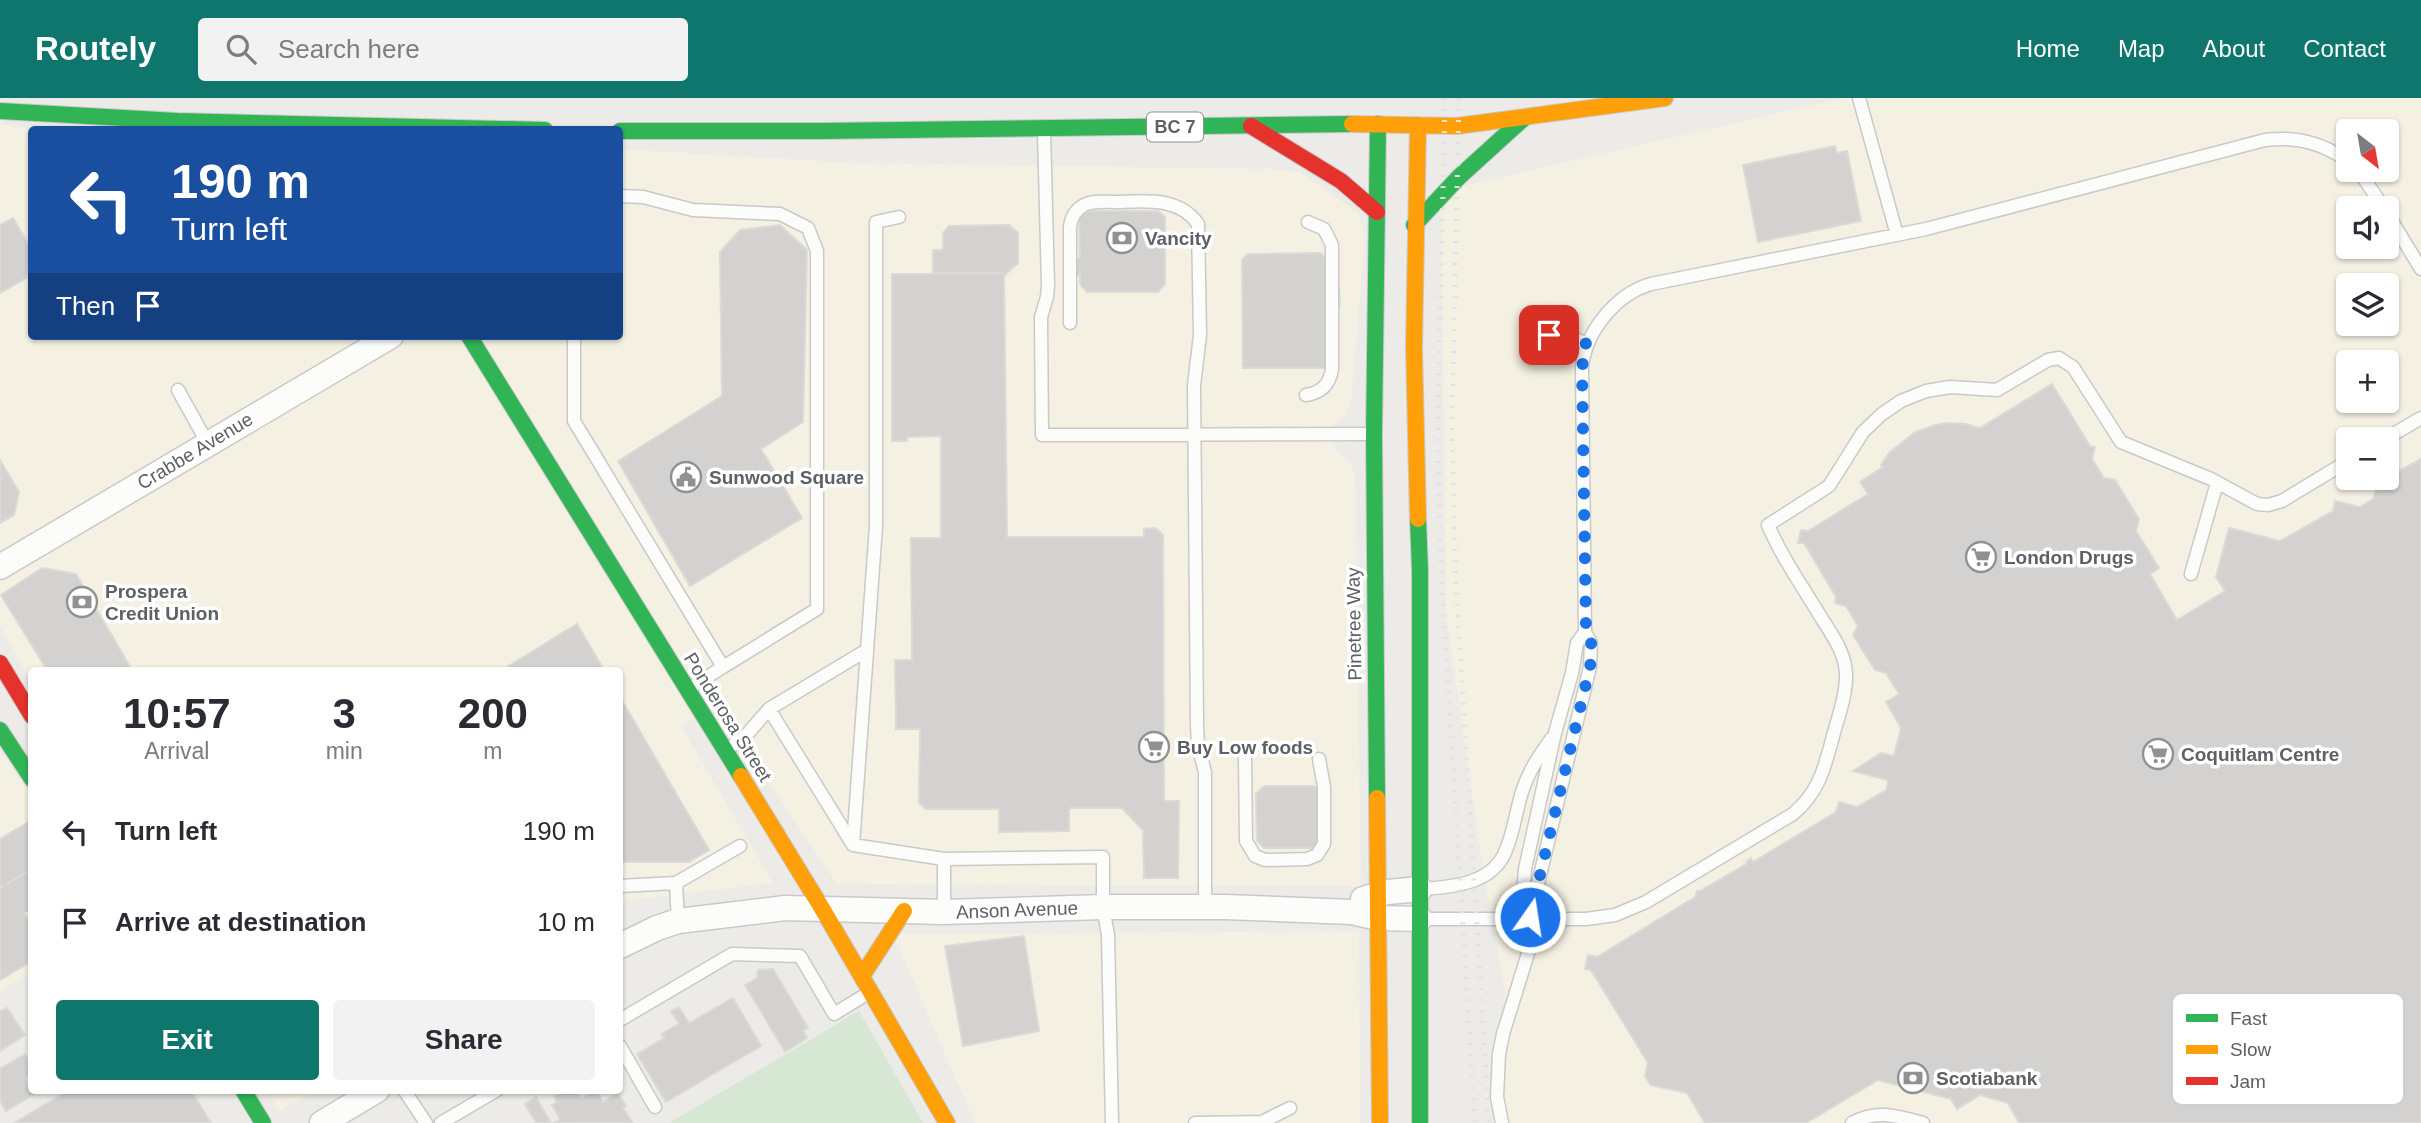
<!DOCTYPE html>
<html lang="en">
<head>
<meta charset="utf-8">
<style>
  :root { --surface:#fff; --page:#f2f2f3; --text:#2b2b33; --muted:#7c7c81; --accent:#0f766e }
  body { margin:0; font-family:Arial,sans-serif; background:var(--page); color:var(--text); height:100vh; display:flex; flex-direction:column; font-size:26px; white-space:nowrap }
  * { box-sizing:border-box; margin:0 }
  p { font-size:23px; color:var(--muted) }
  .icon { flex:none; width:38px; height:38px; fill:none; stroke:currentColor; stroke-width:2; stroke-linecap:round; stroke-linejoin:round }
  .map { position:relative; flex:1; overflow:hidden }
  .side { position:absolute; left:28px; top:569px; width:595px; height:427px; display:flex; flex-direction:column; background:var(--surface); border-radius:7px; box-shadow:0 2px 5px #0004 }
  .side>* { flex:none }
  .guide { position:absolute; left:28px; top:28px; width:595px; height:214px; border-radius:7px; box-shadow:0 2px 5px #0004; background:#1a4fa0; color:#fff; overflow:hidden }
  .needle { width:46px; rotate:149deg }
  .tools { position:absolute; left:2336px; top:21px; display:grid; gap:14px }
  .tools a { display:grid; place-items:center; width:63px; height:63px; border-radius:7px; background:var(--surface); box-shadow:0 2px 5px #0004; font-size:35px }
  .pin { position:absolute; display:grid; place-items:center; width:60px; height:60px; color:#fff; margin:-30px; border-radius:14px; box-shadow:0 4px 10px #0006 }
  .me { position:absolute; width:77px; margin:-38px; rotate:13deg; stroke-linejoin:round; filter:drop-shadow(0 0 5px #0008) }
  .turn { display:flex; align-items:center; gap:24px; height:147px; padding:0 28px; font-size:32px }
  .turn .icon { width:91px; height:91px; stroke-width:2.5 }
  .turn b { display:block; font-size:49px; line-height:60px }
  .then { display:flex; align-items:center; height:66px; padding:0 28px; background:#0003; gap:14px; font-size:26px }
  .eta { display:flex; justify-content:space-evenly; align-items:center; height:119px; text-align:center }
  .eta b { font-size:42px; font-weight:800; line-height:49px }
  .primary-button { display:flex; gap:14px; margin-top:auto; padding:14px 28px }
  .primary-button a { flex:1; height:80px; border-radius:7px; background:var(--accent); color:#fff; font-size:28px; font-weight:800; line-height:80px; text-align:center }
  .primary-button a+a { background:var(--page); color:var(--text) }
  ul { padding:0; list-style:none }
  li { display:flex; align-items:center; gap:21px; height:91px; padding:0 28px }
  li div { flex:1 }
  li b { display:block; font-size:26px }
  li em { font-style:normal }
  header { display:flex; align-items:center; gap:42px; box-sizing:border-box; height:98px; padding:0 35px; background:var(--accent); color:#fff }
  header strong { font-size:33px }
  nav { display:flex; gap:38px; margin-inline-start:auto; font-size:24px }
  .search { width:490px; height:63px; background:var(--page); display:flex; align-items:center; gap:18px; box-sizing:border-box; padding:0 24px; border-radius:7px; color:var(--muted); font-size:26px }
  .map>svg:first-child { display:block }
  .commercial { fill:#f4f0e2; fill-rule:evenodd }
  .green { fill:#d6e7d4 }
  .building { fill:#d3d2d0; stroke:#dbdad6; stroke-width:2 }
  .lines { fill:none; stroke-linecap:round; stroke-linejoin:round }
  .lane-casing { stroke:#c9c9c9; stroke-width:15 }
  .street-casing { stroke:#c9c9c9; stroke-width:27 }
  .fast-casing { stroke:#c9c9c8; stroke-width:18 }
  .slow-casing { stroke:#c9c9c8; stroke-width:18 }
  .jam-casing { stroke:#c9c9c8; stroke-width:18 }
  .lane { stroke:#fcfcfb; stroke-width:12 }
  .street { stroke:#fcfcfb; stroke-width:24 }
  .fast { stroke:#30b455; stroke-width:16 }
  .slow { stroke:#ff9f0a; stroke-width:16 }
  .jam { stroke:#e5322d; stroke-width:16 }
  .rail { stroke:#e3e2e2; stroke-width:5; stroke-dasharray:2 9; stroke-linecap:butt }
  .route { stroke:#1a73e8; stroke-width:12; stroke-dasharray:0 21.6 }
  .labels { text-anchor:middle; dominant-baseline:central; stroke-width:7; stroke-linejoin:round; paint-order:stroke }
  .shield { fill:#fff; stroke:#8e9092; stroke-width:2 }
  .shield-label { font-size:18px; font-weight:bold; fill:#5d6064 }
  .poi-label { font-size:19px; font-weight:bold; fill:#5d6064; stroke:#fff; text-anchor:start }
  .street-label { font-size:19px; fill:#5d6064; stroke:#fff }
  .key { fill:#fff; stroke:#cecfd0; stroke-width:2 }
  .key-label { font-size:19px; fill:#5d6064 }
</style>
</head>
<body>
<header>
<strong>Routely</strong>
<div class="search"><svg class="icon" aria-label="search" viewBox="0 0 24 24"><circle cx="10" cy="10" r="6"/><path d="M15 15l6 6"/></svg>Search here</div>
<nav><a>Home</a><a>Map</a><a>About</a><a>Contact</a></nav>
</header>
<div class="map">
<svg width="2421" height="1025" viewBox="0 0 2421 1025">
  <rect width="100%" height="100%" fill="#ecebe7"/>
  <!-- commercial -->
  <path class="commercial" d="M1842,0H2421V1025H1502L1499,1013L1509,917L1483,771L1446,516L1441,93ZM2348,33H2387V72H2348ZM2348,110H2387V149H2348ZM2348,187H2387V226H2348ZM2348,264H2387V303H2348ZM2348,341H2387V380H2348Z
    M0,26L32,32V238H620V51L852,65L1273,71L1301,75L1358,115L1365,139L1351,304L1345,319L1334,326L1335,352L1348,361L1355,376L1361,789L837,786L716,607L681,628L773,785L626,803L620,807V572H32L31,584L0,529Z
    M0,652L32,699L31,889L26,877L0,893Z
    M1359,833L1360,1025H975L893,836Z
    M267,992H315L279,1014Z"/>
  <!-- green -->
  <path class="green" d="M859,913L923,1025H669Z"/>
  <!-- building -->
  <path class="building" d="M1835,48L1837,55L1847,53L1861,123L1758,144L1743,67Z
    M1087,113H1158L1165,119V186L1158,194H1087L1080,186V177H1070V161L1080,160L1079,120Z
    M13,120L32,152V158L26,180L0,195V127Z
    M780,127L807,152L803,324L761,351L802,420L690,488L618,363L722,298L720,154L740,132Z
    M1009,127L1018,135V165L1004,178V175H933V152H943V135L949,128Z
    M1320,155L1327,161V189H1339L1340,208L1327,207V270H1243L1242,162L1248,156Z
    M1004,175L1007,439H1144V431L1156,430L1163,437L1164,703H1179L1178,780H1144L1143,732L1122,710H1069V733L999,734V711H926L919,705L920,631H896L895,562H912L911,440H941V338L907,339V343H892V176Z
    M2052,286L2090,348L2095,349L2092,361L2104,380L2115,382L2139,421L2136,433L2159,470L2150,476L2177,522L2225,493L2216,479L2229,430L2280,443L2333,413L2335,403L2360,409L2373,401L2379,380H2387V378H2390L2421,361V1025H2019L2008,1005L1980,997L1957,1011L1951,1001L1878,982L1806,1025H1705L1687,995L1651,987L1645,978L1648,965L1591,872L1585,871L1588,857L1597,859L1695,799L1697,793H1700L1746,766L1747,763L1751,760L1753,764L1836,714L1839,704L1857,709L1886,692L1888,682L1853,673L1881,655L1894,658L1901,630L1886,604L1899,596L1886,575L1875,572L1853,537L1858,528L1846,508L1835,505L1836,499L1804,445H1798L1801,432L1808,433L1868,396L1860,384L1883,369L1881,367L1889,355L1914,335L1932,328L1946,325L1965,326L1980,330Z
    M0,362L19,394L14,417L0,425Z
    M42,470L76,476L132,572H47L1,497Z
    M577,526L604,572H502Z
    M620,599L709,752L689,764H620Z
    M1264,688H1314L1321,694L1322,742L1314,750H1264L1257,743L1256,696Z
    M32,722V771L0,790V741Z
    M32,771V810L24,815L32,828V863L0,882V790Z
    M1024,838L1039,933L963,948L945,848Z
    M773,871L808,930L803,933L807,940L785,954L745,887L757,880L758,872Z
    M733,900L761,948L666,1004L637,956L664,940L662,936L679,926L671,913L679,909L689,925Z
    M7,910L25,937L0,953V914Z
    M25,956L32,967V977L25,980L35,996L6,1013L0,1003V971Z
    M69,992H191L211,1025H14Z
    M566,992H576L581,1000L596,992L603,1004L618,995L626,1008L623,1010L632,1024L554,1025L560,1021L552,1007L557,1004L554,999Z
    M536,999L551,1025H536L525,1006Z"/>
  <g class="lines">
    <!-- lane casing -->
    <g class="lane-casing">
      <path id="lane" d="M1859,0L1897,137
        M1044,34L1048,187L1047,199L1041,219L1042,337L1373,336
        M2358,72L2384,110
        M2387,115L2421,171
        M1070,225V129C1071,120 1075,112 1084,107C1094,102 1106,104 1117,104C1146,103 1179,99 1198,126L1200,237L1194,287L1197,626L1198,648L1205,674V809
        M1534,237H1567L1587,246
        M574,238V323L723,569L817,511V153L808,130L780,116L693,112L643,99L620,98
        M178,292L208,346
        M1306,297C1321,295 1330,286 1332,271V147L1324,131L1308,124
        M2385,341L2421,320
        M2191,476L2217,385
        M688,591L723,569
        M769,611L853,747L944,761L1103,759V809L1108,837L1112,1025
        M725,652L743,641L769,611L867,552
        M1245,661L1246,743L1255,758L1265,762L1307,761L1317,757L1324,746V689L1319,661
        M853,747L876,428V124L899,119
        M676,785L740,748
        M620,788L676,785L678,823
        M1422,791C1453,789 1493,786 1506,752C1514,733 1516,713 1522,694C1528,674 1539,658 1551,641
        M944,814V761
        M1530,819L1523,796L1525,771L1555,635L1572,575L1577,545L1585,534
        M1423,821H1586L1615,817L1646,804L1793,716C1818,695 1824,672 1832,642C1837,622 1846,600 1846,579C1847,554 1828,532 1816,511C1799,484 1781,457 1768,427L1829,388L1863,334L1882,316L1901,303L1926,293L1950,289L1997,292L2048,262L2059,260L2073,269L2121,344L2211,381L2257,406L2268,407L2282,403L2348,363
        M620,922L732,856L800,858L834,916L870,894
        M620,948L655,1009
        M404,992L426,1025
        M441,1025L497,992
        M1195,1025L1262,1024L1290,1010
        M1502,1025L1497,999L1499,956L1503,936L1530,849V819L1590,569L1591,545L1585,534L1582,269C1586,233 1616,196 1651,186L1926,131L2265,42C2297,38 2322,45 2348,63
        M1852,1025C1876,1011 1897,1018 1923,1025"/>
    </g>
    <!-- street casing -->
    <g class="street-casing">
      <path id="street" d="M0,469L391,238
        M1363,801L1387,794L1420,791
        M620,848L657,830L678,823L785,810L944,814L1103,809H1225L1352,814L1378,820L1420,821
        M322,1025L377,992"/>
    </g>
    <!-- fast casing -->
    <g class="fast-casing">
      <path id="fast" d="M0,13L177,23L545,32
        M620,33H821L1352,26
        M1414,127L1459,79L1524,20
        M469,238L741,678
        M1418,421L1420,473V1025
        M0,632L32,681
        M1377,700L1374,336L1378,26
        M243,992L263,1025"/>
    </g>
    <!-- slow casing -->
    <g class="slow-casing">
      <path id="slow" d="M1352,26L1457,28L1665,0
        M1418,421L1414,250L1418,27
        M741,678L823,812L947,1025
        M1377,700L1380,1025
        M862,878L904,813"/>
    </g>
    <!-- jam casing -->
    <g class="jam-casing">
      <path id="jam" d="M1251,28L1341,83L1377,114
        M0,565L32,618"/>
    </g>
    <!-- lane -->
    <use href="#lane" class="lane"/>
    <!-- street -->
    <use href="#street" class="street"/>
    <!-- fast -->
    <use href="#fast" class="fast"/>
    <!-- slow -->
    <use href="#slow" class="slow"/>
    <!-- jam -->
    <use href="#jam" class="jam"/>
    <!-- rail -->
    <path class="rail" d="M1445,0L1438,321L1441,471L1475,1025
      M1459,0L1452,322L1455,470L1489,1025"/>
  </g>
  <g class="lines">
    <!-- route -->
    <path class="route" d="M1530,819L1590,569C1592,556 1594,545 1586,534L1582,269L1587,246L1568,238L1549,237"/>
  </g>
  <!-- icons -->
  <defs>
    <g id="bank-ring" transform="scale(1.575)"><circle r="9.5" fill="#fff" stroke="#8f9192" stroke-width="1.5"/><path d="M-6-4H6V4H-6ZM0-2.3a2.3 2.3 0 1 0 0 4.6a2.3 2.3 0 1 0 0-4.6Z" fill="#8f9192"/></g>
    <g id="civic-ring" transform="scale(1.575)"><circle r="9.5" fill="#fff" stroke="#8f9192" stroke-width="1.5"/><path d="M-.6-6.5H3V-4.5H.6V-3L4-1V1h2V6H-6V1h2V-1L-.6-3ZM-1.2 2.5V6h2.4V2.5Z" fill="#8f9192"/></g>
    <g id="supermarket-ring" transform="scale(1.575)"><circle r="9.5" fill="#fff" stroke="#8f9192" stroke-width="1.5"/><path d="M-6-5.5h2.5l.6 2H6L4.5 2H-2.5L-4.4-4H-6ZM-1.5 3.2a1.3 1.3 0 1 0 .1 0ZM3 3.2a1.3 1.3 0 1 0 .1 0Z" fill="#8f9192"/></g>
  </defs>
  <g fill-rule="evenodd">
    <use href="#bank-ring" x="1122" y="140"/>
    <use href="#civic-ring" x="686" y="379"/>
    <use href="#supermarket-ring" x="1981" y="459"/>
    <use href="#bank-ring" x="82" y="504"/>
    <use href="#supermarket-ring" x="1154" y="649"/>
    <use href="#supermarket-ring" x="2158" y="656"/>
    <use href="#bank-ring" x="1913" y="980"/>
  </g>
  <g class="labels">
    <!-- shield labels -->
    <rect class="shield" x="1147" y="14.5" width="56" height="29" rx="5"/>
    <g class="shield-label">
      <text x="1175" y="29">BC 7</text>
    </g>
    <!-- poi labels -->
    <g class="poi-label">
      <text x="1145" y="140">Vancity</text>
      <text x="709" y="379">Sunwood Square</text>
      <text x="2004" y="459">London Drugs</text>
      <text x="105" y="493">Prospera<tspan x="105" dy="22">Credit Union</tspan></text>
      <text x="1177" y="649">Buy Low foods</text>
      <text x="2181" y="656">Coquitlam Centre</text>
      <text x="1936" y="980">Scotiabank</text>
    </g>
    <!-- street labels -->
    <g class="street-label">
      <text transform="translate(195 353) rotate(-31)">Crabbe Avenue</text>
      <text transform="translate(1354 526) rotate(-91)">Pinetree Way</text>
      <text transform="translate(728 619) rotate(58)">Ponderosa Street</text>
      <text transform="translate(1017 812) rotate(-2)">Anson Avenue</text>
    </g>
  </g>
  <!-- legend -->
  <rect x="2172" y="895" width="232" height="112" rx="10" class="key"/>
  <rect x="2186" y="916" width="32" height="8" fill="#30b455"/>
  <rect x="2186" y="947" width="32" height="9" fill="#ff9f0a"/>
  <rect x="2186" y="979" width="32" height="8" fill="#e5322d"/>
  <g class="key-label">
    <text x="2230" y="927">Fast</text>
    <text x="2230" y="958">Slow</text>
    <text x="2230" y="990">Jam</text>
  </g>
</svg>
<div class="tools">
<a><svg class="needle" viewBox="-14 -14 28 28"><path d="M0-13l5 13h-10z" fill="#e53935"/><path d="M0 13l5-13h-10z" fill="#7c7c81"/></svg></a>
<a><svg class="icon" aria-label="sound" viewBox="0 0 24 24"><path d="M4 9h4l5-4v14l-5-4H4zM17 9q2 3 0 6"/></svg></a>
<a><svg class="icon" aria-label="layers" viewBox="0 0 24 24"><path d="M12 4l9 5-9 5-9-5zM3 14l9 5 9-5"/></svg></a>
<a>+</a>
<a>−</a>
</div>
<div class="pin" style="left:1549px;top:237px;background:#d93025"><svg class="icon" aria-label="arrive" viewBox="0 0 24 24"><path d="M6 21V4h12l-3 4 3 4H6"/></svg></div>
<svg class="me" style="left:1530px;top:819px" viewBox="-20 -20 40 40"><circle r="17" fill="#1a73e8" stroke="#fff" stroke-width="3"/><path d="M0-11L8 9 0 5-8 9z" fill="#fff"/></svg>
<div class="guide">
<div class="turn"><svg class="icon" aria-label="left" viewBox="0 0 24 24"><path d="M17 20v-9H6M10 6l-5 5 5 5"/></svg><div><b>190 m</b>Turn left</div></div>
<div class="then">Then<svg class="icon" aria-label="arrive" viewBox="0 0 24 24"><path d="M6 21V4h12l-3 4 3 4H6"/></svg></div>
</div>
<section class="side">
<div class="eta">
<div><b>10:57</b><p>Arrival</p></div>
<div><b>3</b><p>min</p></div>
<div><b>200</b><p>m</p></div>
</div>
<ul>
<li><svg class="icon" aria-label="left" viewBox="0 0 24 24"><path d="M17 20v-9H6M10 6l-5 5 5 5"/></svg><div><b>Turn left</b></div><em>190 m</em></li>
<li><svg class="icon" aria-label="arrive" viewBox="0 0 24 24"><path d="M6 21V4h12l-3 4 3 4H6"/></svg><div><b>Arrive at destination</b></div><em>10 m</em></li>
</ul>
<div class="primary-button"><a>Exit</a><a>Share</a></div>
</section>
</div>
</body>
</html>
